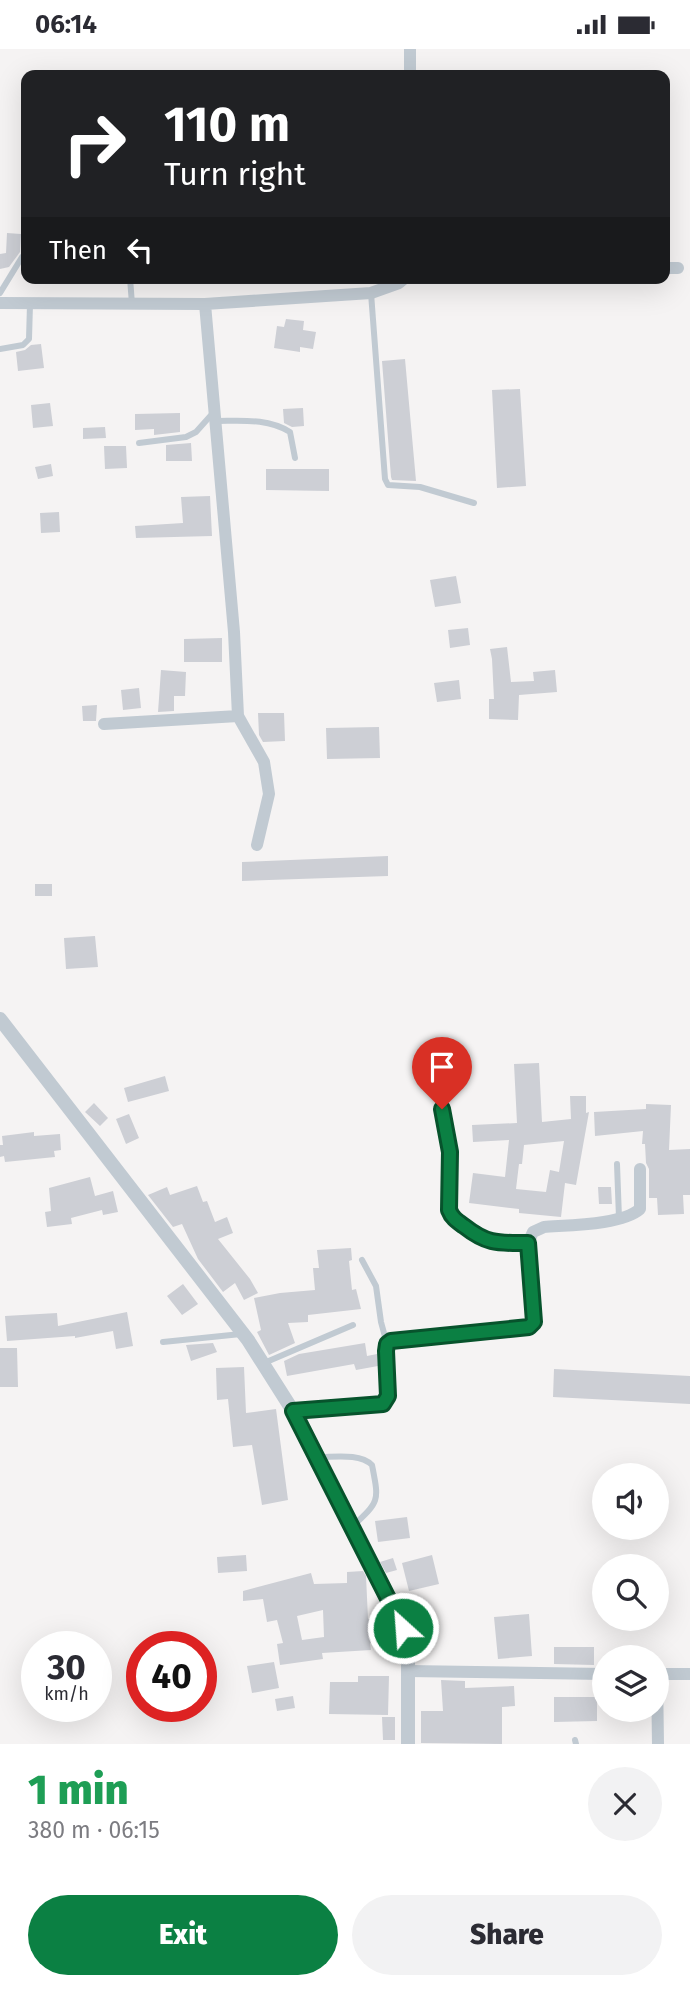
<!DOCTYPE html>
<html lang="en">
<head>
<meta charset="utf-8">
<style>
  :root { --surface:#fff; --page:#f2f2f3; --text:#2b2b33; --muted:#7c7c81; --accent:#0b8043 }
  body { margin:0; font-family:"Fira Sans",sans-serif; background:var(--page); color:var(--text); height:100vh; display:flex; flex-direction:column; font-size:26px; white-space:nowrap }
  * { box-sizing:border-box; margin:0 }
  p { font-size:23px; color:var(--muted) }
  .icon { flex:none; width:38px; height:38px; fill:none; stroke:currentColor; stroke-width:2; stroke-linecap:round; stroke-linejoin:round }
  .map { position:relative; height:1695px; overflow:hidden }
  .drawer { display:flex; flex-direction:column; background:var(--surface); flex:1 }
  .drawer>* { flex:none }
  .hud { position:absolute; left:21px; top:21px; width:649px; height:214px; border-radius:14px; box-shadow:0 7px 28px #0002; background:#202124; color:#fff; overflow:hidden }
  .fabs { position:absolute; left:592px; top:1414px; display:grid; gap:14px }
  .fabs a { display:grid; place-items:center; width:77px; height:77px; border-radius:50%; background:var(--surface); box-shadow:0 7px 28px #0002; font-size:35px }
  .speed { position:absolute; left:21px; top:1582px; display:flex; gap:14px; font-size:35px; font-weight:700; text-align:center }
  .speed>* { display:grid; place-content:center; width:91px; height:91px; border-radius:50%; background:var(--surface); box-shadow:0 7px 28px #0002; line-height:1 }
  .speed small { font-size:18px; font-weight:400 }
  .speed .limit { border:10px solid #d22; background:#fff; color:#111 }
  .pin { position:absolute; display:grid; place-items:center; width:60px; height:60px; color:#fff; margin:-72px -30px; border-radius:50% 50% 50% 0; rotate:-45deg; box-shadow:0 0 7px #0007 }
  .pin .icon { rotate:45deg }
  .me { position:absolute; width:77px; margin:-38px; rotate:334deg; stroke-linejoin:round; filter:drop-shadow(0 0 5px #0008) }
  .turn { display:flex; align-items:center; gap:24px; height:147px; padding:0 28px; font-size:32px }
  .turn .icon { width:91px; height:91px; stroke-width:2.5 }
  .turn b { display:block; font-size:49px; line-height:60px }
  .then { display:flex; align-items:center; height:66px; padding:0 28px; background:#0003; gap:14px; font-size:26px }
  .round { display:grid; place-items:center; flex:none; width:74px; height:74px; border-radius:37px; background:var(--page) }
  .overview { display:flex; align-items:center; justify-content:space-between; height:119px; padding:0 28px }
  h1 { font-size:42px; font-weight:800; line-height:52px; color:#1e9e55 }
  .action { display:flex; gap:14px; margin-top:auto; padding:14px 28px }
  .action a { flex:1; height:80px; border-radius:42px; background:var(--accent); color:#fff; font-size:28px; font-weight:800; line-height:80px; text-align:center }
  .action a+a { background:var(--page); color:var(--text) }
  .status { display:flex; justify-content:space-between; align-items:center; height:49px; padding:0 35px; background:var(--surface); direction:ltr }
  .status svg { height:19px; fill:currentColor }
  .map>svg:first-child { display:block }
  .building { fill:#cdcfd5; fill-rule:evenodd }
  .lines { fill:none; stroke-linecap:round; stroke-linejoin:round }
  .service { stroke:#c1cad2; stroke-width:6 }
  .minor { stroke:#c1cad2; stroke-width:12 }
  .tertiary { stroke:#c1cad2; stroke-width:14 }
  .route-casing { stroke:#07532c; stroke-width:18 }
  .route { stroke:#0b8043; stroke-width:12 }
</style>
</head>
<body>
<div class="status"><b>06:14</b><svg viewBox="0 0 49 12"><path d="M0 12V9h3v3zM5 12V6h3v6zM10 12V3h3v9zM15 12V0h3v12zM26 1h20v11H26zM47 4h2v5h-2z"/></svg></div>
<div class="map">
<svg width="690" height="1695" viewBox="0 0 690 1695">
  <rect width="100%" height="100%" fill="#f5f3f3"/>
  <!-- building -->
  <path class="building" d="M7,184L21,185L20,203L9,218L0,220V205L6,204Z
    M286,270L304,272L303,281L316,283L313,300L300,298V303L274,299L277,277L284,278Z
    M41,295L44,319L18,322L16,303L25,301L31,296Z
    M405,310L416,432L392,431L391,428L382,312Z
    M520,340L526,437L497,439L492,341Z
    M50,354L53,377L33,379L31,356Z
    M303,359L304,377L292,378L284,374L283,360Z
    M180,364V383L154,386V380L135,381V365Z
    M105,378L106,389L83,390V379Z
    M191,394L192,412H166V396Z
    M104,397H126L127,419L105,420Z
    M51,415L53,427L38,430L35,418Z
    M266,420H329V442L266,441Z
    M210,447L212,487L136,489L135,477L183,474L181,448Z
    M59,463L60,483L41,484L40,464Z
    M456,527L461,554L435,558L430,531Z
    M468,579L470,596L450,599L448,581Z
    M222,589V613H184V590Z
    M507,598L511,633L534,632L533,623L555,621L557,643L519,646L518,671L489,670V650H494L492,610L490,600Z
    M161,621L186,623L185,647H174V662L158,663Z
    M459,631L461,650L437,653L434,634Z
    M139,639L141,659L123,661L121,641Z
    M97,656L96,672H83L82,657Z
    M258,664H284L285,692L263,693L259,686Z
    M379,678L380,709L327,710L326,679Z
    M388,807V827L242,832V813Z
    M35,835H52V847H35Z
    M95,887L98,918L66,920L64,889Z
    M539,1014L542,1073L571,1070L570,1047H586V1064L589,1063L576,1136L565,1134L561,1168L519,1164V1160L469,1154L473,1124L505,1128L509,1091L473,1093L472,1076L517,1074L514,1015ZM564,1092L559,1123L550,1121L546,1143L516,1140L519,1115H522L524,1096Z
    M165,1027L169,1042L128,1053L124,1039Z
    M94,1054L108,1069L100,1077L85,1063Z
    M646,1055L671,1056L669,1101L690,1100V1146H683L684,1165L658,1166L657,1149H649V1120L646,1114L645,1095H642L643,1082L595,1087L594,1063L646,1060Z
    M129,1065L139,1089L126,1095L116,1070Z
    M34,1083V1087L60,1085L61,1101L54,1102L55,1108L5,1113L4,1107L0,1108V1096H3L2,1087Z
    M90,1128L95,1147L113,1142L118,1163L103,1166L102,1161L71,1169L72,1175L47,1178L45,1163L51,1162L49,1139Z
    M197,1137L203,1153L207,1152L215,1173L227,1168L233,1184L218,1190L250,1230L258,1244L244,1251L235,1234L223,1243L198,1210L182,1175L173,1178L148,1146L167,1138L170,1146Z
    M598,1138H611L612,1155H599Z
    M351,1199L352,1211L349,1212L352,1241L356,1240L361,1260L308,1266V1273L288,1274L295,1294L269,1306L257,1283L261,1281L254,1249L280,1244L315,1241L313,1219H319L317,1201Z
    M183,1235L198,1255L182,1266L167,1247Z
    M127,1263L133,1297L116,1300L113,1282L75,1289V1287L7,1292L5,1267L57,1264L58,1277Z
    M213,1294L217,1303L191,1312L186,1296Z
    M365,1294L367,1307L377,1305L378,1317L356,1321L354,1315L287,1327L284,1312L299,1305Z
    M0,1299H17L18,1338H0Z
    M244,1318L246,1364L276,1360L288,1451L262,1456L252,1396L233,1398L228,1350L217,1351L216,1319Z
    M554,1320L690,1327V1355L553,1348Z
    M407,1468L410,1489L378,1493L375,1472Z
    M246,1506L247,1522L218,1524L217,1508Z
    M432,1506L439,1535L409,1542L402,1514Z
    M393,1509L397,1521L386,1524L380,1513Z
    M363,1522L366,1527L368,1570L387,1569L392,1579L393,1592L370,1594L371,1601L322,1604L323,1610L280,1616L277,1595L283,1594L277,1571L267,1573L263,1550L243,1552V1542L311,1524L314,1535L347,1534V1523ZM323,1561L324,1588L302,1591L297,1567Z
    M529,1565L532,1607L498,1610L494,1568Z
    M554,1598H594V1616L554,1615Z
    M274,1613L279,1639L252,1644L247,1617Z
    M358,1627H389L388,1666L329,1665L330,1633H358Z
    M441,1631L465,1632V1639L514,1637L515,1657L502,1658V1695L421,1694V1662H443Z
    M293,1647L295,1659L277,1662L275,1650Z
    M554,1648H597V1672L554,1673Z
    M382,1668H395V1691H383Z"/>
  <g class="lines">
    <!-- service -->
    <path class="service" d="M130,229L132,255
      M0,244L22,208
      M371,244L385,430L388,436L420,438L474,454
      M0,300L23,296L29,290L30,255
      M216,372C242,372 267,369 290,383L295,409
      M139,394L186,388L196,383L213,364
      M442,1060L450,1103L449,1161C452,1169 457,1172 464,1177C488,1196 499,1194 528,1194
      M617,1115L619,1169
      M362,1211L376,1237L381,1273L387,1295
      M163,1293L241,1285
      M264,1314L353,1276
      M319,1408C335,1408 360,1404 372,1416C379,1452 380,1452 353,1477
      M575,1691L576,1695"/>
    <!-- minor -->
    <path class="minor" d="M410,0V26
      M665,219H678
      M0,254L205,255L371,244L399,234L405,229
      M205,255L234,583L238,667L264,713L269,745L257,796
      M104,675L238,667
      M293,1362L383,1355L388,1347L386,1302L387,1295L391,1292L529,1278L534,1273L535,1266L528,1194L533,1183L544,1178C569,1176 622,1176 640,1160V1120
      M408,1622L604,1625
      M656,1625H690
      M657,1625L658,1695"/>
    <!-- tertiary -->
    <path class="tertiary" d="M0,970L248,1291L293,1362L403,1579L408,1601V1695"/>
  </g>
  <g class="lines">
    <!-- route casing -->
    <g class="route-casing">
      <path id="route" d="M403,1579L293,1362L383,1355L388,1347L386,1302L387,1295L391,1292L529,1278L534,1273L528,1194C499,1194 488,1196 464,1177C457,1172 452,1169 449,1161L450,1103L442,1060"/>
    </g>
    <!-- route -->
    <use href="#route" class="route"/>
  </g>
</svg>
<div class="fabs">
<a><svg class="icon" aria-label="sound" viewBox="0 0 24 24"><path d="M4 9h4l5-4v14l-5-4H4zM17 9q2 3 0 6"/></svg></a>
<a><svg class="icon" aria-label="search" viewBox="0 0 24 24"><circle cx="10" cy="10" r="6"/><path d="M15 15l6 6"/></svg></a>
<a><svg class="icon" aria-label="layers" viewBox="0 0 24 24"><path d="M12 4l9 5-9 5-9-5zM3 14l9 5 9-5"/></svg></a>
</div>
<div class="speed"><div>30<small>km/h</small></div><div class="limit">40</div></div>
<div class="pin" style="left:442px;top:1060px;background:#d93025"><svg class="icon" aria-label="arrive" viewBox="0 0 24 24"><path d="M6 21V4h12l-3 4 3 4H6"/></svg></div>
<svg class="me" style="left:403px;top:1579px" viewBox="-20 -20 40 40"><circle r="17" fill="#0b8043" stroke="#fff" stroke-width="3"/><path d="M0-11L8 9 0 5-8 9z" fill="#fff"/></svg>
<div class="hud">
<div class="turn"><svg class="icon" aria-label="right" viewBox="0 0 24 24"><path d="M7 20v-9h11M14 6l5 5-5 5"/></svg><div><b>110 m</b>Turn right</div></div>
<div class="then">Then<svg class="icon" aria-label="left" viewBox="0 0 24 24"><path d="M17 20v-9H6M10 6l-5 5 5 5"/></svg></div>
</div>
</div>
<section class="drawer">
<div class="overview"><div><h1>1 min</h1><p>380 m · 06:15</p></div><a class="round"><svg class="icon" aria-label="close" viewBox="0 0 24 24"><path d="M6 6l12 12M18 6L6 18"/></svg></a></div>
<div class="action"><a>Exit</a><a>Share</a></div>
</section>
</body>
</html>
